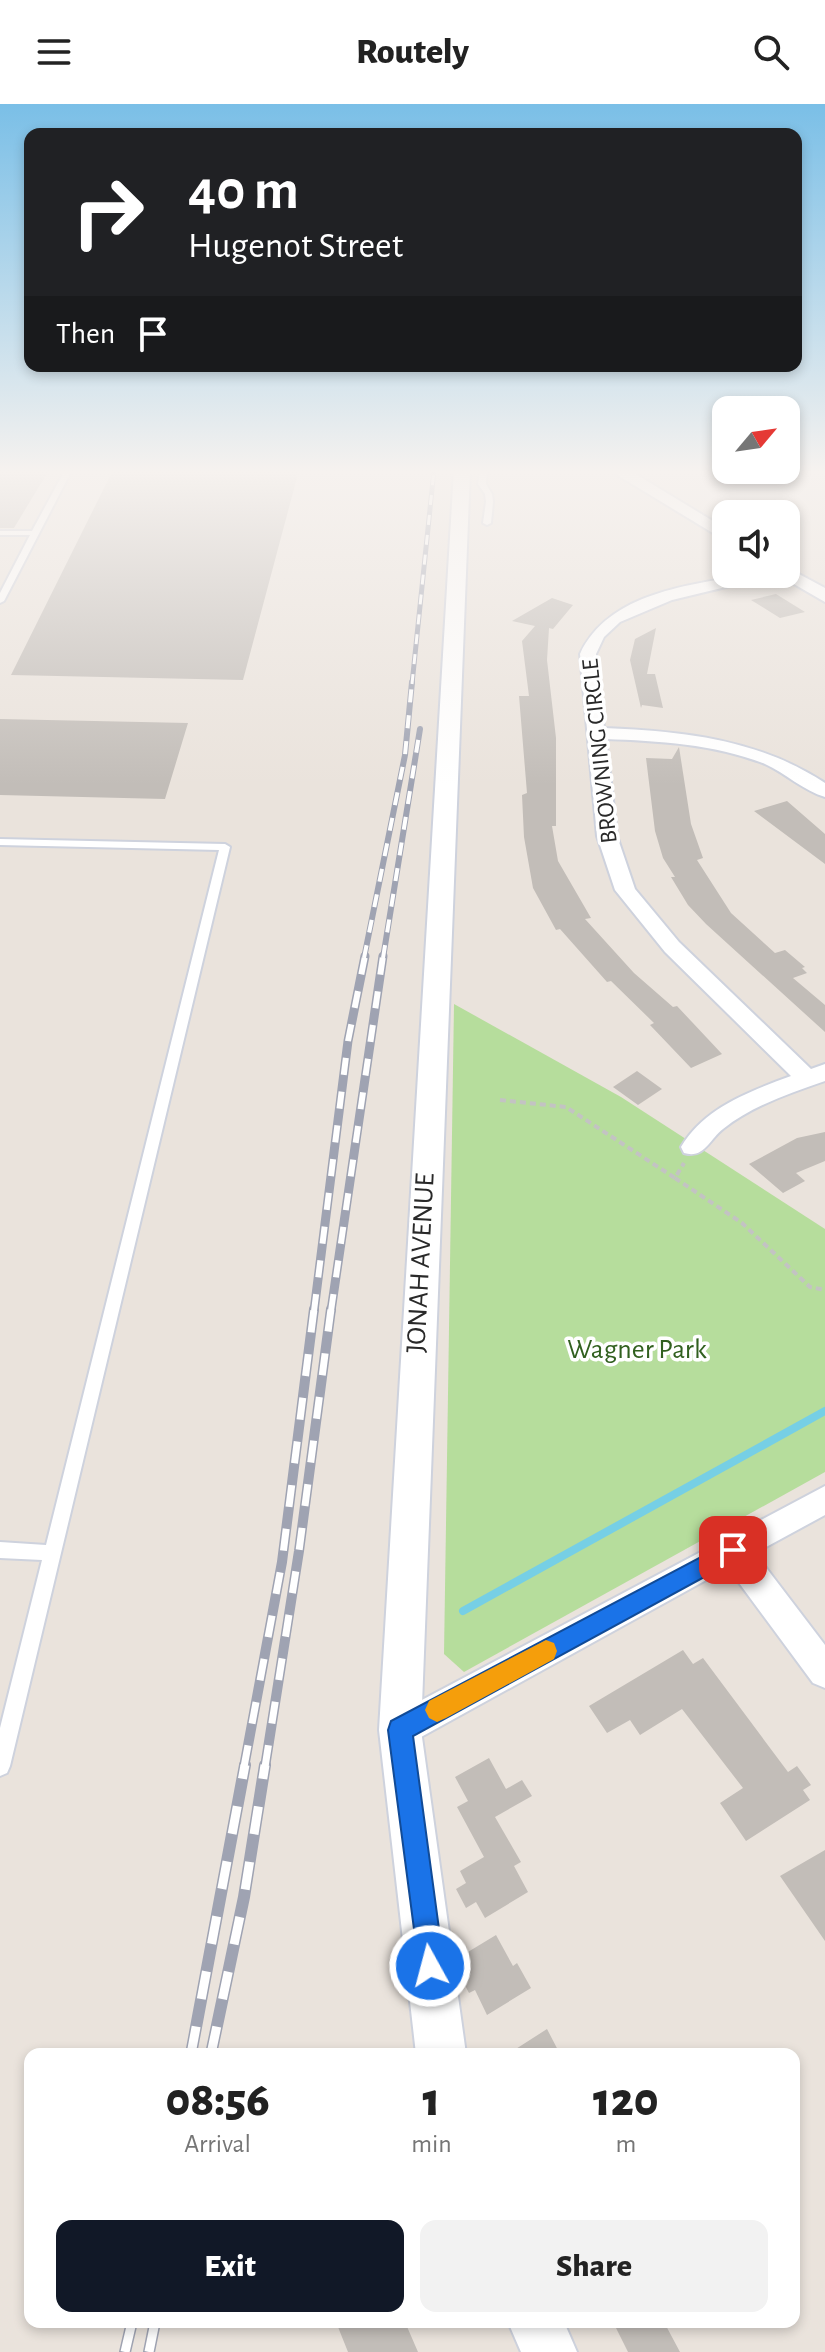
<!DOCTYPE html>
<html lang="en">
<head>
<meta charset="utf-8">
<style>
  :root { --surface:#fff; --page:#f2f2f2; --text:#222; --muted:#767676; --accent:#111827 }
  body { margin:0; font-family:"Alegreya Sans",sans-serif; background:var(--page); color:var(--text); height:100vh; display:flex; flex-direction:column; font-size:30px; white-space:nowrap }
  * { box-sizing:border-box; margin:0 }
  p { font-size:26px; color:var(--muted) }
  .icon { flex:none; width:44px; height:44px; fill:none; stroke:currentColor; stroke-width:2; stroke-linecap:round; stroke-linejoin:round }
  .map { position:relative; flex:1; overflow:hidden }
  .side { position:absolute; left:24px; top:1944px; width:776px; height:280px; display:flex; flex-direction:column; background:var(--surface); border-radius:16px; box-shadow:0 4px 12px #0003 }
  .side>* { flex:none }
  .banner { position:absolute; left:24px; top:24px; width:778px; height:244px; border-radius:16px; box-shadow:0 4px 12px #0003; background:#202124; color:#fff; overflow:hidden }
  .needle { width:52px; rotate:61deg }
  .tools { position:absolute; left:712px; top:292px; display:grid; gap:16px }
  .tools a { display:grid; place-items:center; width:88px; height:88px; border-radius:16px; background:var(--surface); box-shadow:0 4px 12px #0003; font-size:40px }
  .pin { position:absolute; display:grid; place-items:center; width:68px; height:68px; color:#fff; margin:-34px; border-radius:16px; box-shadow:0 4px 12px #0006 }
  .me { position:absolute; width:88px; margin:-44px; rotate:353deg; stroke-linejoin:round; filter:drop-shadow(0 0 6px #0008) }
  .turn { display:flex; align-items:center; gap:28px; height:168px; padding:0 32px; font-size:36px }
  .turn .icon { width:104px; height:104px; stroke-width:2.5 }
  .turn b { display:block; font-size:56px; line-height:68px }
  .then { display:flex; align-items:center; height:76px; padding:0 32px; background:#0003; gap:16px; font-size:30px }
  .eta { display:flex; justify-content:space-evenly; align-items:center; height:136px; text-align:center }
  .eta b { font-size:48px; font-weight:800; line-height:56px }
  .action { display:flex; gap:16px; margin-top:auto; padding:16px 32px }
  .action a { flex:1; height:92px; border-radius:16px; background:var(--accent); color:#fff; font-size:32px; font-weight:800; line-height:92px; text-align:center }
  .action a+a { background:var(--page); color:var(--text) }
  header { display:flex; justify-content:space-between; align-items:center; height:104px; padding:0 32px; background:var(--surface); font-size:36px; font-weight:800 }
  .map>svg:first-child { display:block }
  .green { fill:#b6dd9c }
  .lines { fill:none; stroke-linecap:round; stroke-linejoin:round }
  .stream { stroke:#76cfe5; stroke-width:8 }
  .building { fill:#c2bdb8 }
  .service-casing { stroke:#ced2dd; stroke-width:4 }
  .minor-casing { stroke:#ced2dd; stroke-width:4 }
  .tertiary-casing { stroke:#ced2dd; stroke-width:4 }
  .path { stroke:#c3c3c3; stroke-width:4; stroke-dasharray:6 4; stroke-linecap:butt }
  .service { fill:#fff; fill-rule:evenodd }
  .minor { fill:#fff; fill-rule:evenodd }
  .tertiary { fill:#fff; fill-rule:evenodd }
  .rail-far4-casing { stroke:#9fa3b2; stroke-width:5 }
  .rail-far3-casing { stroke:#9fa3b2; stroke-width:6 }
  .rail-far2-casing { stroke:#9fa3b2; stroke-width:9 }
  .rail-far1-casing { stroke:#9fa3b2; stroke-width:10 }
  .rail-casing { stroke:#9fa3b2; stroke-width:12 }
  .rail-far4 { stroke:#fff; stroke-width:3; stroke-dasharray:10; stroke-linecap:butt }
  .rail-far3 { stroke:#fff; stroke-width:4; stroke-dasharray:13; stroke-linecap:butt }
  .rail-far2 { stroke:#fff; stroke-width:6; stroke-dasharray:17; stroke-linecap:butt }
  .rail-far1 { stroke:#fff; stroke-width:7; stroke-dasharray:22; stroke-linecap:butt }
  .rail { stroke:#fff; stroke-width:9; stroke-dasharray:28; stroke-linecap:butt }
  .route { fill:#1a73e8; stroke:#114b97; stroke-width:2 }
  .slow { fill:#f59e0b }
  .labels { text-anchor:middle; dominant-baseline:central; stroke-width:7; stroke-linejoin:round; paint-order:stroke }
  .far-street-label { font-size:24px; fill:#292929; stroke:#fff }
  .street-label { font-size:28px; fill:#292929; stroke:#fff }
  .park-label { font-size:28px; fill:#31601f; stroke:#fff }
</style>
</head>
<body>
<header><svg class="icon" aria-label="menu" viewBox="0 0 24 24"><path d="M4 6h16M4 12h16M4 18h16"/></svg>Routely<svg class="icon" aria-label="search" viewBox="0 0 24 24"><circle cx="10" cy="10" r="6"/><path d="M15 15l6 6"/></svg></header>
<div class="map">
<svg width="825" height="2248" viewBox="0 0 825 2248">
  <rect width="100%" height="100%" fill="#eae3dc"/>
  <!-- green -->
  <path class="green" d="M454,900L621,993L825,1125V1368L464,1568L444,1550Z"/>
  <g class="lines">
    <!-- stream -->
    <path class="stream" d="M463,1507L825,1307"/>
  </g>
  <!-- building -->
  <path class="building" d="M0,366H49L14,424H0Z
    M113,366H299L243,576L11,571Z
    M776,490L805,508L780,514L751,496Z
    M552,494L573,501L553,525L549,524L547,556L556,634V722H552L558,757L591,814L585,815L634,869L673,903L677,902L722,950L691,964L650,921L654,919L611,877L607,878L560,825L556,826L533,784L524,733L522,691L527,689L519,592H529L522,537L535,522L512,517Z
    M656,524L647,570H655L663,604L642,601L641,604L630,556L635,535Z
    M0,615L188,619L165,695L0,691Z
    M679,643L691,720L703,754L697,756L731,809L775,849L785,846L805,863L802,864L807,869L793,874L825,901V928L706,820L688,801L671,773H675L663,754L655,727L646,654L672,655Z
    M787,697L825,730V760L754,707Z
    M637,967L662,985L638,1001L613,983Z
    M825,1028V1057L796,1069L805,1077L783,1089L749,1060L797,1034Z
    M683,1546L693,1560L703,1554L782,1660L788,1668L797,1662L811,1681L803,1686L810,1696L746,1737L720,1699L743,1684L682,1605L640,1631L630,1616L607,1629L589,1602Z
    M489,1654L506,1685L522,1676L532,1692L495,1713L521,1758L514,1762L528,1788L485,1814L476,1798L466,1804L456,1785L466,1779L460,1767L484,1753L457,1703L468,1697L455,1673Z
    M825,1746V1837L780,1772Z
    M496,1831L513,1862L517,1859L531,1884L487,1911L475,1886L469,1889L457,1866L462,1863L458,1854Z
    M547,1925L560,1950H508Z
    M336,2218H405L418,2248H348Z
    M613,2218H664L680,2248H628Z"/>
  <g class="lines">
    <!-- service casing -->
    <g class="service-casing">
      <path id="service" d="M65,366H72L4,497L0,499V489L30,431H0V427H32Z
        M480,366H487L486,380L492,390L493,398L491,419L487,421L483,419L486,398L485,390L478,380Z
        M0,735L225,740L230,743L10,1662L7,1669L0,1672V1624L42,1456L0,1454V1438L46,1441L219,746L0,741Z"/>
    </g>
    <!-- minor casing -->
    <g class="minor-casing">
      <path id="minor" d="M751,470H780L672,496L620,518L604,533L596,550L604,624C682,627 758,635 825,679V693C804,687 785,669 765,660C714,640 659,637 606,635L617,732L635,785L679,838L811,965L825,960V977C790,989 752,1002 723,1025C709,1036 704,1055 684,1049L681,1043C704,1004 750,987 791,972L665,848L615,786L597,732L580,550C609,488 690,481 751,470Z
        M825,1382V1411L755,1449L825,1541V1584L813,1579L728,1464L412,1638L400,1643L388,1638L383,1626L388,1614Z"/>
    </g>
    <!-- tertiary casing -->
    <g class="tertiary-casing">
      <path id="tertiary" d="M454,366H470L421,1626L466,1950H416L379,1626Z
        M609,366H629L726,425V437Z
        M786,463L825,484V498L780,472L786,470Z
        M508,2218H564L577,2248H521Z"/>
    </g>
    <!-- path -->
    <path class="path" d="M500,996L566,1003L675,1074L684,1059
      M675,1074L742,1119L810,1183L825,1186"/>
    <!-- service -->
    <use href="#service" class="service"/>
    <!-- minor -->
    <use href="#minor" class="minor"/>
    <!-- tertiary -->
    <use href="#tertiary" class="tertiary"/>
    <!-- rail-far4 casing -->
    <g class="rail-far4-casing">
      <path id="rail-far4" d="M412,580L434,366"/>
    </g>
    <!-- rail-far3 casing -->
    <g class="rail-far3-casing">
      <path id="rail-far3" d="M364,854L405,651L412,578
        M383,854L420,625"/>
    </g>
    <!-- rail-far2 casing -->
    <g class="rail-far2-casing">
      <path id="rail-far2" d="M314,1207L348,937L365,852
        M331,1207L383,852"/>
    </g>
    <!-- rail-far1 casing -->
    <g class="rail-far1-casing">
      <path id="rail-far1" d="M244,1663L282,1458L314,1205
        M265,1663L299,1447L331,1205"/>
    </g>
    <!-- rail casing -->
    <g class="rail-casing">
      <path id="rail" d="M191,1950L245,1661
        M211,1950L244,1793L265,1661
        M125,2248L132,2218
        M149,2248L155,2218"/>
    </g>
    <!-- rail-far4 -->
    <use href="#rail-far4" class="rail-far4"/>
    <!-- rail-far3 -->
    <use href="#rail-far3" class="rail-far3"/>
    <!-- rail-far2 -->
    <use href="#rail-far2" class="rail-far2"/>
    <!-- rail-far1 -->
    <use href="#rail-far1" class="rail-far1"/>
    <!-- rail -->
    <use href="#rail" class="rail"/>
  </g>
  <!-- sky -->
  <linearGradient id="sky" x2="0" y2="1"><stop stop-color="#7abfe7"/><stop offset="0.54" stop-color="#f6f2ef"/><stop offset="1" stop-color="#f6f2ef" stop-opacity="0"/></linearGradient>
  <rect width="825" height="681" fill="url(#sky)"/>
  <!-- route -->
  <path class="route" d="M733,1436L741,1439L744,1446L741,1453L413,1632L444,1862L440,1871L430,1875L420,1871L388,1626L391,1617Z"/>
  <!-- slow -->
  <path class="slow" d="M546,1536L554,1539L557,1547L554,1555L446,1614L437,1618L429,1614L425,1606L429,1597Z"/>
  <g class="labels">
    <!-- far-street labels -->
    <g class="far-street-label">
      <text transform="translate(600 647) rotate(-96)">BROWNING CIRCLE</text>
    </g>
    <!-- street labels -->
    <g class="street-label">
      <text transform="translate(421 1159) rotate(-87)">JONAH AVENUE</text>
    </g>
    <!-- park labels -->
    <g class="park-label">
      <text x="637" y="1246">Wagner Park</text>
    </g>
  </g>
</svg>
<div class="tools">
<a><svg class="needle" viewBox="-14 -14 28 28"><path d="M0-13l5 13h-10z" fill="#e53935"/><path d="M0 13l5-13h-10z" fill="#767676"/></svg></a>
<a><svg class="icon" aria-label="sound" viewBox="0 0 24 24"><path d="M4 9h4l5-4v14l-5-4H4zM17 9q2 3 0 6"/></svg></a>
</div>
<div class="pin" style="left:733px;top:1446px;background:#d93025"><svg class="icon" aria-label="arrive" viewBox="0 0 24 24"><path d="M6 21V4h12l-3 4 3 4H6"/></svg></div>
<svg class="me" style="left:430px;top:1862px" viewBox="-20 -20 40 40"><circle r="17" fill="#1a73e8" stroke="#fff" stroke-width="3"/><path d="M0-11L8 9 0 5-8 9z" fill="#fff"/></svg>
<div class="banner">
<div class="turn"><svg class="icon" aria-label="right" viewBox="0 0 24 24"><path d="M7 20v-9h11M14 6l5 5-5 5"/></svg><div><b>40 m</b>Hugenot Street</div></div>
<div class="then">Then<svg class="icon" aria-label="arrive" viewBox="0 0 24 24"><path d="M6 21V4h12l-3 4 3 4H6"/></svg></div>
</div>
<section class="side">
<div class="eta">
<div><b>08:56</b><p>Arrival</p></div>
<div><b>1</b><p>min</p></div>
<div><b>120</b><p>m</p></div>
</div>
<div class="action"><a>Exit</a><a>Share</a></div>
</section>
</div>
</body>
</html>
